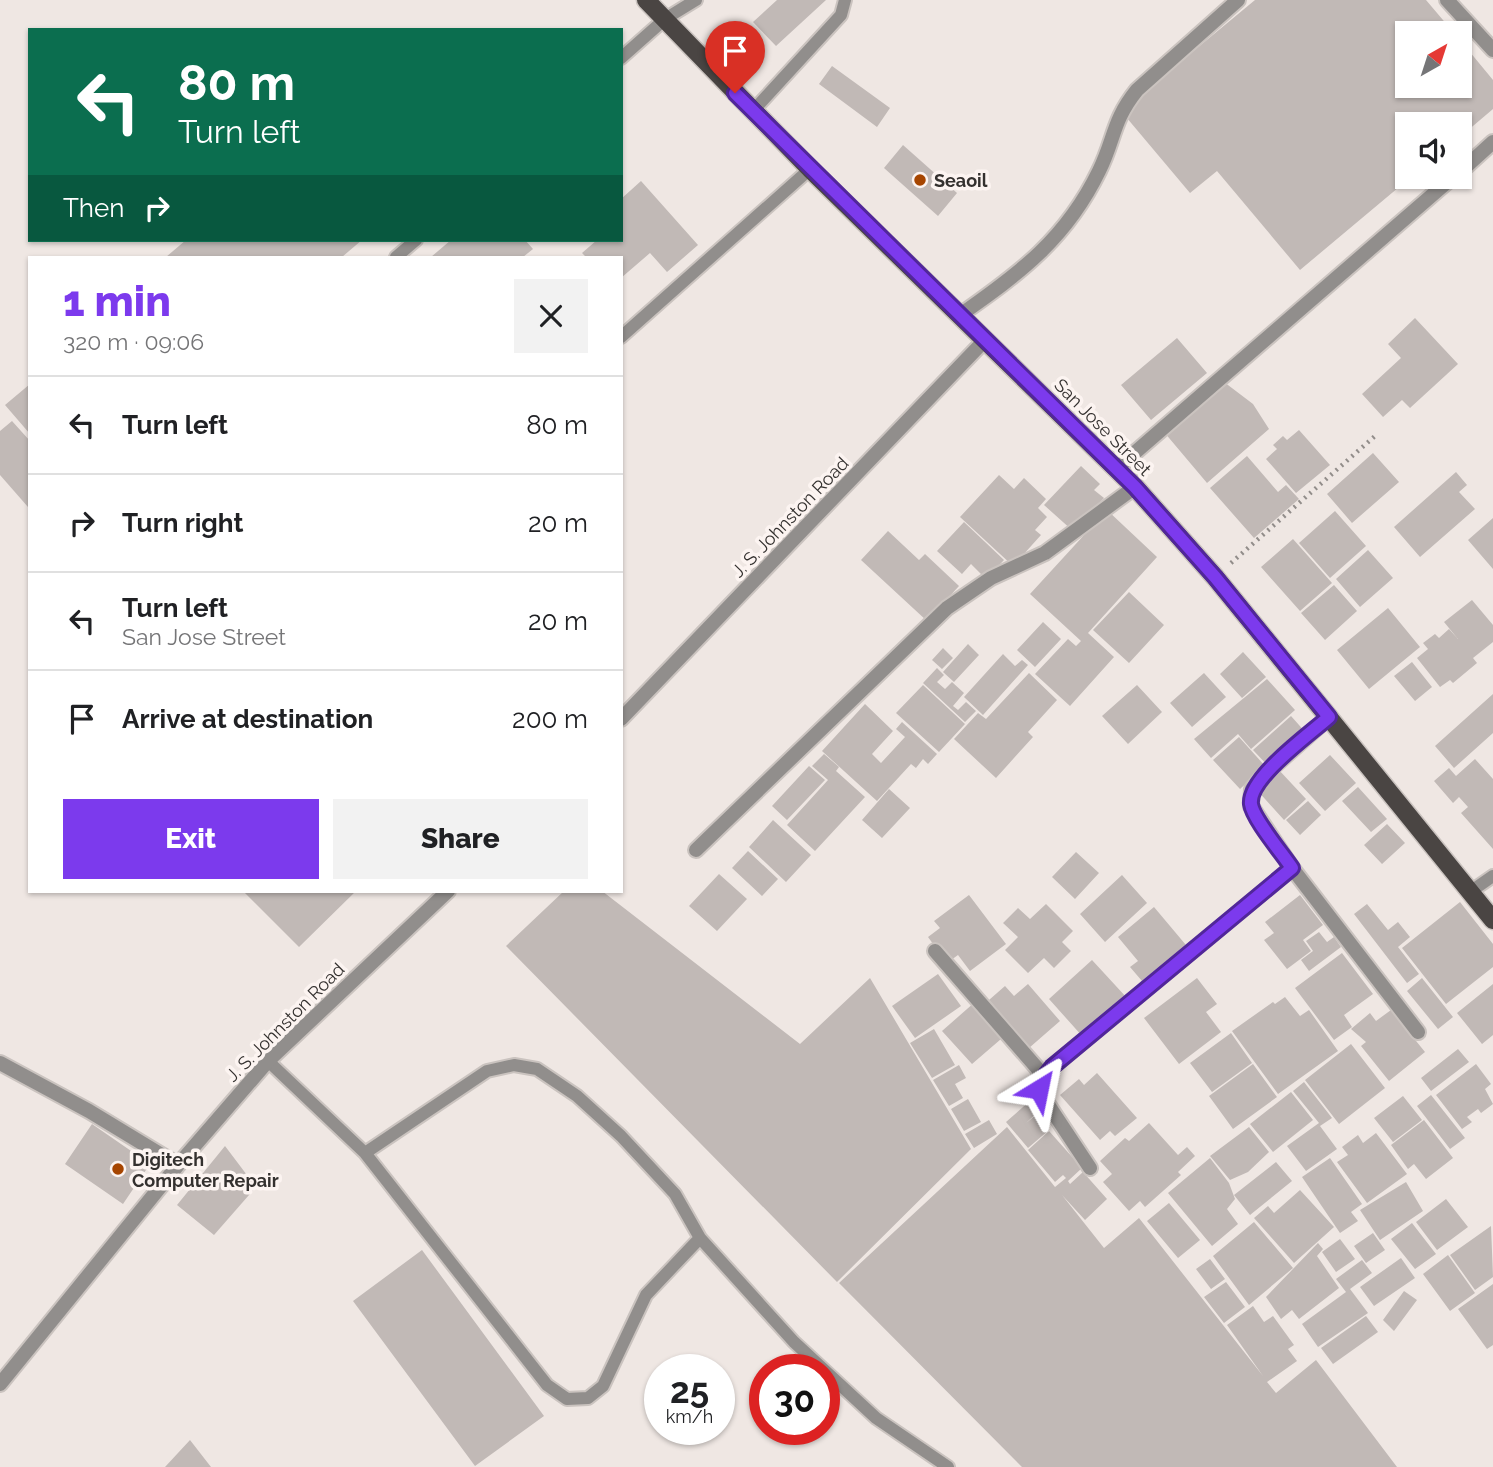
<!DOCTYPE html>
<html lang="en">
<head>
<meta charset="utf-8">
<style>
  :root { --surface:#fff; --page:#f2f2f2; --text:#202124; --muted:#757577; --line:#e0e0e0; --accent:#7c3aed }
  body { margin:0; font-family:Raleway,sans-serif; background:var(--page); color:var(--text); height:100vh; display:flex; flex-direction:column; font-size:26px; white-space:nowrap }
  * { box-sizing:border-box; margin:0 }
  p { font-size:23px; color:var(--muted) }
  .icon { flex:none; width:38px; height:38px; fill:none; stroke:currentColor; stroke-width:2; stroke-linecap:round; stroke-linejoin:round }
  .map { position:relative; flex:1; overflow:hidden }
  .panel { position:absolute; left:28px; top:256px; width:595px; height:637px; display:flex; flex-direction:column; background:var(--surface); border-radius:0px; box-shadow:0 2px 5px #0004 }
  .panel>* { flex:none }
  .guide { position:absolute; left:28px; top:28px; width:595px; height:214px; border-radius:0px; box-shadow:0 2px 5px #0004; background:#0b6e4f; color:#fff; overflow:hidden }
  .needle { width:46px; rotate:39deg }
  .controls { position:absolute; left:1395px; top:21px; display:grid; gap:14px }
  .controls a { display:grid; place-items:center; width:77px; height:77px; border-radius:0px; background:var(--surface); box-shadow:0 2px 5px #0004; font-size:35px }
  .speed { position:absolute; left:644px; top:1354px; display:flex; gap:14px; font-size:35px; font-weight:700; text-align:center }
  .speed>* { display:grid; place-content:center; width:91px; height:91px; border-radius:50%; background:var(--surface); box-shadow:0 2px 5px #0004; line-height:1 }
  .speed small { font-size:18px; font-weight:400 }
  .speed .limit { border:10px solid #d22; background:#fff; color:#111 }
  .pin { position:absolute; display:grid; place-items:center; width:60px; height:60px; color:#fff; margin:-72px -30px; border-radius:50% 50% 50% 0; rotate:-45deg; box-shadow:0 0 7px #0007 }
  .pin .icon { rotate:45deg }
  .me { position:absolute; width:77px; margin:-38px; rotate:35deg; stroke-linejoin:round; filter:drop-shadow(0 0 5px #0008) }
  .turn { display:flex; align-items:center; gap:24px; height:147px; padding:0 35px; font-size:32px }
  .turn .icon { width:91px; height:91px; stroke-width:2.5 }
  .turn b { display:block; font-size:49px; line-height:60px }
  .then { display:flex; align-items:center; height:66px; padding:0 35px; background:#0003; gap:14px; font-size:26px }
  .round { display:grid; place-items:center; flex:none; width:74px; height:74px; border-radius:0px; background:var(--page) }
  .headline { display:flex; align-items:center; justify-content:space-between; height:119px; padding:0 35px }
  h1 { font-size:42px; font-weight:800; line-height:52px; color:var(--accent) }
  .primary-button { display:flex; gap:14px; margin-top:auto; padding:14px 35px }
  .primary-button a { flex:1; height:80px; border-radius:0px; background:var(--accent); color:#fff; font-size:28px; font-weight:800; line-height:80px; text-align:center }
  .primary-button a+a { background:var(--page); color:var(--text) }
  ul { padding:0; list-style:none }
  li { display:flex; align-items:center; gap:21px; height:98px; padding:0 35px; border-top:2px solid var(--line) }
  li div { flex:1 }
  li b { display:block; font-size:26px }
  li em { font-style:normal }
  .map>svg:first-child { display:block }
  .building { fill:#c1b9b6 }
  .lines { fill:none; stroke-linecap:round; stroke-linejoin:round }
  .service-casing { stroke:#cac3bf; stroke-width:16 }
  .minor-casing { stroke:#cac3bf; stroke-width:18 }
  .primary-casing { stroke:#cac3bf; stroke-width:21 }
  .path { stroke:#928d8a; stroke-width:4.5; stroke-dasharray:2 5; stroke-linecap:butt }
  .service { stroke:#918e8c; stroke-width:12 }
  .minor { stroke:#918e8c; stroke-width:14 }
  .primary { stroke:#4a4543; stroke-width:18 }
  .route-casing { stroke:#51269a; stroke-width:18 }
  .route { stroke:#7c3aed; stroke-width:12 }
  .poi-dot { fill:#a64500; stroke:#fcf4f1; stroke-width:2.5 }
  .labels { text-anchor:middle; dominant-baseline:central; stroke-width:7; stroke-linejoin:round; paint-order:stroke }
  .poi-label { font-size:18px; font-weight:bold; fill:#34312f; stroke:#fcf4f1; text-anchor:start }
  .street-label { font-size:18px; fill:#34312f; stroke:#fcf4f1 }
</style>
</head>
<body>
<div class="map">
<svg width="1493" height="1467" viewBox="0 0 1493 1467">
  <rect width="100%" height="100%" fill="#efe7e3"/>
  <!-- building -->
  <path class="building" d="M777,0H826L776,46L753,22Z
    M1255,0H1426L1454,33H1407V86H1460V40L1493,80V109L1460,137V124H1407V177H1411L1300,270L1217,171L1190,193L1121,111Z
    M832,66L890,108L877,127L819,84Z
    M903,145L957,193L938,216L884,168Z
    M641,181L698,245L667,272L650,253L621,278V257H586L582,253L597,240H621V199Z
    M186,240H362L342,257H166Z
    M451,240H525L533,249L523,257H431Z
    M1415,318L1458,364L1410,408L1402,400L1383,417L1362,394L1401,358L1388,344Z
    M1177,338L1207,373L1151,420L1121,385Z
    M1224,382L1253,404L1269,429L1207,483L1164,432Z
    M30,384V434L5,405Z
    M12,421L30,441L28,507L0,475V431Z
    M1299,430L1330,465L1296,493L1266,459L1277,449L1273,445L1283,436L1287,440Z
    M1373,453L1399,482L1352,523L1327,494Z
    M1247,456L1278,492L1286,485L1299,499L1254,538L1210,488Z
    M1081,466L1100,484L1094,490L1104,498L1073,531L1044,505Z
    M1456,472L1467,485L1459,492L1475,509L1420,557L1394,527Z
    M999,475L1014,489L1024,478L1046,499L1038,508L1047,517L1035,530L1041,535L1013,566L960,517Z
    M1107,510L1157,557L1088,633L1114,657L1070,706L1035,674L1068,639L1076,646L1081,641L1030,594Z
    M1335,511L1366,546L1330,578L1299,543Z
    M1493,518V569L1468,540Z
    M964,522L1004,560L986,579L971,564L962,574L937,551Z
    M888,531L919,560L925,554L959,586L927,621L861,560Z
    M1293,539L1332,583L1300,611L1261,567Z
    M1368,550L1393,578L1360,607L1336,579Z
    M1334,585L1357,611L1325,640L1301,613Z
    M1129,592L1164,625L1129,663L1093,630Z
    M1472,600L1493,625V642L1473,658L1477,663L1453,683L1450,680L1440,687L1417,658L1428,649L1423,643L1435,634L1439,638L1449,629L1458,639L1444,622Z
    M1388,608L1420,647L1369,689L1337,650Z
    M1043,622L1061,639L1035,667L1017,650Z
    M968,644L979,655L954,682L943,672Z
    M943,648L953,658L942,669L932,660Z
    M1243,652L1266,677L1242,698L1220,674Z
    M1003,654L1015,666L1022,660L1028,665L983,715L964,697Z
    M1412,662L1432,687L1415,701L1394,676Z
    M937,668L944,675L937,682L945,689L952,682L964,693L953,706L958,710L966,702L976,711L965,722L923,683Z
    M1029,673L1057,700L1028,732L1033,737L996,778L954,739L978,713L986,719Z
    M1204,673L1226,697L1192,727L1170,703Z
    M1267,679L1295,710L1251,749L1238,734L1211,758L1194,739Z
    M923,685L965,724L939,752L896,713Z
    M1137,685L1162,712L1128,744L1102,716Z
    M1493,694V733L1454,768L1435,746Z
    M865,704L893,731L872,754L881,763L905,737L896,729L902,722L937,754L928,764L923,759L916,768L911,764L877,801L822,751Z
    M1291,716L1307,734L1270,768L1253,750Z
    M1239,737L1265,766L1240,789L1213,760Z
    M824,754L839,767L836,771L865,797L815,851L787,825L828,780L812,766Z
    M1330,755L1356,783L1325,811L1299,783Z
    M1475,759L1493,779V849L1461,813L1468,807L1459,797L1453,803L1434,781L1449,768L1456,776Z
    M809,766L825,780L787,820L772,806Z
    M1278,769L1306,799L1284,820L1256,789Z
    M1358,787L1387,819L1371,832L1342,801Z
    M889,789L910,808L882,838L862,820Z
    M1308,801L1321,815L1300,835L1286,820Z
    M773,820L811,855L786,882L749,847Z
    M1387,824L1405,843L1382,864L1364,845Z
    M748,851L778,879L762,896L732,868Z
    M1076,852L1099,873L1075,899L1052,877Z
    M719,874L747,899L717,931L689,906Z
    M1122,875L1147,903L1105,942L1080,914Z
    M243,891H356L299,947Z
    M564,891H602L800,1044L870,978L971,1149L837,1282L506,946Z
    M969,895L1006,944L970,971L958,955L947,963L928,937L940,928L934,921Z
    M1300,895L1323,925L1303,940L1311,951L1287,969L1264,940L1274,933L1265,922Z
    M1460,902L1493,944V967L1446,1004L1402,948Z
    M1046,904L1073,931L1062,942L1071,951L1054,968L1044,958L1028,973L1005,950L1018,937L1003,923L1018,908L1030,919Z
    M1367,904L1388,930L1398,922L1410,937L1398,947L1419,974L1407,983L1354,914Z
    M1154,907L1191,951L1148,988L1130,967L1138,961L1118,937Z
    M1319,932L1327,942L1334,937L1341,947L1309,971L1301,960L1313,951L1306,941Z
    M1342,953L1373,994L1344,1015L1352,1027L1334,1040L1295,988Z
    M1092,960L1127,998L1083,1037L1049,999Z
    M938,974L961,1006L915,1038L892,1006Z
    M1197,978L1217,1004L1206,1012L1221,1032L1179,1064L1144,1018Z
    M1422,978L1453,1017L1438,1029L1407,991Z
    M1028,984L1060,1021L1029,1048L989,1000L1005,986L1014,996Z
    M1493,984V1035L1482,1044L1457,1013Z
    M1285,997L1300,1016L1309,1010L1338,1051L1278,1094L1232,1031L1273,1002L1275,1004Z
    M975,1002L1008,1033L972,1064L942,1031Z
    M1391,1010L1425,1052L1389,1081L1361,1046L1366,1042L1351,1029L1370,1013L1376,1021Z
    M934,1029L955,1065L932,1078L910,1043Z
    M1231,1033L1252,1063L1212,1092L1190,1063Z
    M1351,1044L1385,1088L1339,1124L1305,1080Z
    M1458,1049L1469,1062L1431,1091L1421,1078Z
    M1253,1064L1277,1097L1233,1129L1209,1096Z
    M1476,1064L1491,1084L1485,1089L1493,1104L1481,1113L1478,1109L1467,1117L1472,1122L1462,1129L1436,1095Z
    M959,1065L966,1078L955,1084L963,1098L949,1106L933,1080Z
    M1097,1073L1137,1118L1115,1136L1110,1131L1100,1140L1060,1095L1079,1079L1084,1085Z
    M1304,1082L1332,1118L1320,1126L1337,1149L1306,1171L1287,1146L1319,1123L1293,1091Z
    M1291,1092L1313,1120L1273,1152L1250,1124Z
    M1431,1095L1465,1138L1450,1149L1417,1106Z
    M1403,1096L1422,1120L1393,1142L1374,1118Z
    M968,1099L981,1122L964,1131L951,1109Z
    M1032,1099L1041,1109L1026,1123L1036,1115L1049,1130L1028,1148L1006,1122Z
    M989,1120L997,1134L974,1148L965,1134Z
    M1424,1120L1453,1158L1426,1179L1414,1164L1408,1169L1391,1145Z
    M1149,1123L1178,1155L1187,1147L1195,1156L1178,1172L1181,1175L1145,1207L1140,1201L1129,1211L1103,1182L1112,1174L1100,1161L1125,1138L1129,1141Z
    M92,1124L150,1164L123,1204L65,1164Z
    M1007,1127L1055,1187L1066,1178L1063,1175L1055,1182L1028,1150L1049,1131L1082,1168L1068,1181L1070,1184L1083,1172L1107,1199L1085,1220L1062,1195L1104,1248L1139,1218L1263,1376L1227,1325L1253,1306L1264,1322L1273,1316L1294,1345L1288,1349L1297,1361L1267,1382L1276,1393L1316,1360L1397,1467H1022L839,1283Z
    M1249,1127L1269,1152L1248,1172L1230,1180L1210,1156Z
    M1376,1133L1407,1174L1367,1203L1337,1162L1348,1155L1342,1147L1358,1135L1363,1143Z
    M225,1146L256,1187L214,1235L177,1205Z
    M1210,1158L1229,1183L1235,1199L1227,1209L1238,1224L1212,1246L1168,1193Z
    M1330,1158L1362,1204L1351,1212L1358,1221L1340,1233L1302,1177Z
    M1276,1162L1292,1181L1250,1215L1234,1195Z
    M1406,1182L1423,1211L1380,1240L1360,1210Z
    M1300,1190L1334,1227L1294,1263L1254,1218L1268,1206L1274,1213Z
    M1446,1199L1468,1227L1437,1250L1416,1222Z
    M1169,1203L1200,1240L1178,1258L1147,1221Z
    M1254,1222L1293,1268L1249,1305L1213,1256Z
    M1412,1223L1436,1254L1415,1269L1391,1239Z
    M1491,1226L1493,1277L1475,1290L1450,1255Z
    M1373,1233L1385,1250L1366,1263L1354,1246Z
    M1340,1239L1355,1259L1336,1272L1322,1252Z
    M1318,1243L1323,1249L1317,1256L1339,1288L1299,1319L1292,1310L1281,1319L1266,1297Z
    M422,1250L544,1416L475,1466L353,1301Z
    M1448,1255L1475,1293L1450,1311L1423,1274Z
    M1401,1258L1415,1278L1374,1306L1360,1287Z
    M1210,1259L1225,1279L1211,1289L1196,1269Z
    M1362,1260L1372,1273L1350,1289L1368,1313L1318,1347L1302,1324L1346,1292L1336,1279Z
    M1226,1282L1245,1307L1224,1323L1204,1297Z
    M1493,1284V1345L1487,1349L1458,1309Z
    M1404,1291L1417,1300L1394,1331L1383,1320Z
    M1366,1316L1378,1332L1333,1364L1321,1348Z
    M190,1440L211,1467H165Z"/>
  <g class="lines">
    <!-- service casing -->
    <g class="service-casing">
      <path id="service" d="M621,58L665,19L696,0
        M753,111L841,15L845,0
        M396,257L416,240
        M621,337L810,169
        M1470,892L1493,876
        M268,1061L365,1153L547,1385L567,1399L588,1398L603,1386L646,1295L700,1238
        M365,1153L487,1071L514,1065L537,1069L577,1096L621,1136L675,1194L700,1238L794,1342L876,1418L948,1467"/>
    </g>
    <!-- minor casing -->
    <g class="minor-casing">
      <path id="minor" d="M1447,0L1493,50
        M1460,172L1493,142
        M960,315C1020,273 1066,239 1099,171C1115,139 1112,121 1137,90L1238,0
        M1116,469L1453,177
        M1329,717L1265,774L1252,789L1251,806L1292,868L1418,1032
        M621,719L985,340
        M696,850L947,608L991,578L1045,553L1135,487
        M935,951L1044,1076
        M0,1063L89,1111L178,1165
        M1090,1168L1045,1100L1039,1082L1052,1067L1292,868
        M0,1384L178,1165L268,1061L448,891"/>
    </g>
    <!-- primary casing -->
    <g class="primary-casing">
      <path id="primary" d="M646,0L810,169L1135,487L1215,577L1493,920"/>
    </g>
    <!-- path -->
    <path class="path" d="M1231,563L1375,436"/>
    <!-- service -->
    <use href="#service" class="service"/>
    <!-- minor -->
    <use href="#minor" class="minor"/>
    <!-- primary -->
    <use href="#primary" class="primary"/>
  </g>
  <g class="lines">
    <!-- route casing -->
    <g class="route-casing">
      <path id="route" d="M735,93L1135,487L1215,577L1329,717C1310,734 1248,778 1251,804C1253,819 1282,853 1292,868L1052,1067L1040,1082L1039,1089"/>
    </g>
    <!-- route -->
    <use href="#route" class="route"/>
  </g>
  <!-- markers -->
  <g class="poi-dot">
    <circle cx="920" cy="180" r="7"/>
    <circle cx="118" cy="1169" r="7"/>
  </g>
  <g class="labels">
    <!-- poi labels -->
    <g class="poi-label">
      <text x="934" y="180">Seaoil</text>
      <text x="132" y="1159">Digitech<tspan x="132" dy="21">Computer Repair</tspan></text>
    </g>
    <!-- street labels -->
    <g class="street-label">
      <text transform="translate(1103 427) rotate(45)">San Jose Street</text>
      <text transform="translate(790 517) rotate(-46)">J. S. Johnston Road</text>
      <text transform="translate(285 1022) rotate(-45)">J. S. Johnston Road</text>
    </g>
  </g>
</svg>
<div class="controls">
<a><svg class="needle" viewBox="-14 -14 28 28"><path d="M0-13l5 13h-10z" fill="#e53935"/><path d="M0 13l5-13h-10z" fill="#757577"/></svg></a>
<a><svg class="icon" aria-label="sound" viewBox="0 0 24 24"><path d="M4 9h4l5-4v14l-5-4H4zM17 9q2 3 0 6"/></svg></a>
</div>
<div class="speed"><div>25<small>km/h</small></div><div class="limit">30</div></div>
<div class="pin" style="left:735px;top:93px;background:#d93025"><svg class="icon" aria-label="arrive" viewBox="0 0 24 24"><path d="M6 21V4h12l-3 4 3 4H6"/></svg></div>
<svg class="me" style="left:1039px;top:1089px" viewBox="-20 -20 40 40"><path d="M0-17L14 15 0 8-14 15z" fill="#7c3aed" stroke="#fff" stroke-width="4"/></svg>
<div class="guide">
<div class="turn"><svg class="icon" aria-label="left" viewBox="0 0 24 24"><path d="M17 20v-9H6M10 6l-5 5 5 5"/></svg><div><b>80 m</b>Turn left</div></div>
<div class="then">Then<svg class="icon" aria-label="right" viewBox="0 0 24 24"><path d="M7 20v-9h11M14 6l5 5-5 5"/></svg></div>
</div>
<section class="panel">
<div class="headline"><div><h1>1 min</h1><p>320 m · 09:06</p></div><a class="round"><svg class="icon" aria-label="close" viewBox="0 0 24 24"><path d="M6 6l12 12M18 6L6 18"/></svg></a></div>
<ul>
<li><svg class="icon" aria-label="left" viewBox="0 0 24 24"><path d="M17 20v-9H6M10 6l-5 5 5 5"/></svg><div><b>Turn left</b></div><em>80 m</em></li>
<li><svg class="icon" aria-label="right" viewBox="0 0 24 24"><path d="M7 20v-9h11M14 6l5 5-5 5"/></svg><div><b>Turn right</b></div><em>20 m</em></li>
<li><svg class="icon" aria-label="left" viewBox="0 0 24 24"><path d="M17 20v-9H6M10 6l-5 5 5 5"/></svg><div><b>Turn left</b><p>San Jose Street</p></div><em>20 m</em></li>
<li><svg class="icon" aria-label="arrive" viewBox="0 0 24 24"><path d="M6 21V4h12l-3 4 3 4H6"/></svg><div><b>Arrive at destination</b></div><em>200 m</em></li>
</ul>
<div class="primary-button"><a>Exit</a><a>Share</a></div>
</section>
</div>
</body>
</html>
